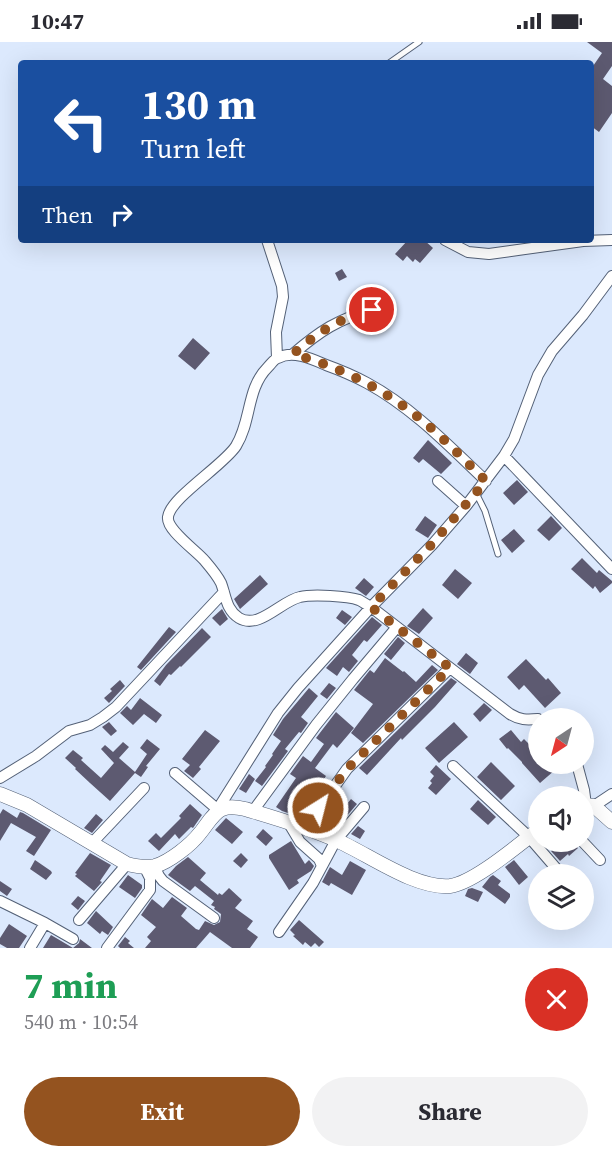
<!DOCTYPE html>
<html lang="en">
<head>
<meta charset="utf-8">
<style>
  :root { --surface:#fff; --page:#f2f2f3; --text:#2b2b33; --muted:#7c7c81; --accent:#94531f }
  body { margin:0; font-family:"Source Serif 4",serif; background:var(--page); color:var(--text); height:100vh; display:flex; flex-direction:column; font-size:22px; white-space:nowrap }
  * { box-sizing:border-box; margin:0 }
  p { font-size:20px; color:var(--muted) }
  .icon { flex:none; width:33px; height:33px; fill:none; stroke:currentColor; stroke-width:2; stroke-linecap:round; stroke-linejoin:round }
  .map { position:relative; height:906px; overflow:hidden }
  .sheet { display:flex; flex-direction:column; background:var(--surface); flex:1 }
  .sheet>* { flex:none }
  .banner { position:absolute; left:18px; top:18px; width:576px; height:183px; border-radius:6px; box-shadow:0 6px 24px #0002; background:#1a4fa0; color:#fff; overflow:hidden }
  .needle { width:39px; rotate:216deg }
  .controls { position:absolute; left:528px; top:666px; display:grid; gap:12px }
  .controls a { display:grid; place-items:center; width:66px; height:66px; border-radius:50%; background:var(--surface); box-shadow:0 6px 24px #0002; font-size:30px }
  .pin { position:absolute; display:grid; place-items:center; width:51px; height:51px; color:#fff; margin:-26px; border:3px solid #fff; border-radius:50%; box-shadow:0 2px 6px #0007 }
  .me { position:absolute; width:66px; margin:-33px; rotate:36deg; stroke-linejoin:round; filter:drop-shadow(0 0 4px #0008) }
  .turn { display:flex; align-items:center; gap:21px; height:126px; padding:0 24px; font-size:27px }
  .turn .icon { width:78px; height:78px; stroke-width:2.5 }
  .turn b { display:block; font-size:42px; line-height:51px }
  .then { display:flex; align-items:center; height:57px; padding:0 24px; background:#0003; gap:12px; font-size:22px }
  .round { display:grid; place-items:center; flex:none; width:63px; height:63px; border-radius:32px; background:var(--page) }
  .head { display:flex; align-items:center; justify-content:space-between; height:102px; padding:0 24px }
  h1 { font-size:36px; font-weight:700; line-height:45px; color:#1e9e55 }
  .button { display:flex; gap:12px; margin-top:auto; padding:12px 24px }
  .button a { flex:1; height:69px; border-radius:36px; background:var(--accent); color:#fff; font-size:24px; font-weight:700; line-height:69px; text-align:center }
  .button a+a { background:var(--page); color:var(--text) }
  .status { display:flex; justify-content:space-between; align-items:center; height:42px; padding:0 30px; background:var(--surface); direction:ltr }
  .status svg { height:16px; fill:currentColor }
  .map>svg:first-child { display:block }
  .building { fill:#5d5a71 }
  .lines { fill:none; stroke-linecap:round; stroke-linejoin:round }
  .service-casing { stroke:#546177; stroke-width:7 }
  .minor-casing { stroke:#546177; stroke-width:12 }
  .tertiary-casing { stroke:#546177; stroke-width:15 }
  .service { stroke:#fff; stroke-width:5 }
  .minor { stroke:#fff; stroke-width:10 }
  .tertiary { stroke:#fff; stroke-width:14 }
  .route { stroke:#94531f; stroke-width:10; stroke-dasharray:0 18 }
</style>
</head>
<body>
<div class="status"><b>10:47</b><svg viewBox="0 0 49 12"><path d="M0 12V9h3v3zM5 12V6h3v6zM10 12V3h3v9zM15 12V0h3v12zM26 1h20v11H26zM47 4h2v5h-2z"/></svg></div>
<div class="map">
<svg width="612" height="906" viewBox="0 0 612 906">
  <rect width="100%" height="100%" fill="#dce9fd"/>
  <!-- building -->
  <path class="building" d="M587,0H612V24L603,37L612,44V71L599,90L591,84V27L602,11Z
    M408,198H424L433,206L420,221L415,217L413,220L407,214L403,219L395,212Z
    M342,227L347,235L339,239L335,231Z
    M193,296L210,311L195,328L178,314Z
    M428,398L452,421L441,432L423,417L419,421L413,416Z
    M517,438L528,450L514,463L503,451Z
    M425,474L437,483L428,496L415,488Z
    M551,474L562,486L549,499L537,488Z
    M514,487L525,499L512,511L501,498Z
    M582,516L597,531L599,528L612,539V541L600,551L595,544L593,547L571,527Z
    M455,527L472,541L458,557L442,543Z
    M260,533L268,542L240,567L234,557Z
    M364,536L374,545L366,554L355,546Z
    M423,566L433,576L419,592L407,584Z
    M222,567L228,577L220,584L212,576Z
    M342,568L352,575L345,583L336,576Z
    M372,575L382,583L367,600L364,598L352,613L358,619L349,630L343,625L337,634L326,626Z
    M169,585L176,590L141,628L137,625Z
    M202,586L211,595L181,625L180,624L171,633L169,632L160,644L154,639L166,623Z
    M398,595L405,601L391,618L384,612Z
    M466,611L478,621L470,632L457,622Z
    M385,616L403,630L404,629L416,640L432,623L438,628L363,701L351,691L373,662L354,648L370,628L374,631Z
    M526,617L546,638L548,636L561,651L545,666L524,643L519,648L507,635Z
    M451,636L457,640L435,665L402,698L401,696L367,733L359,726Z
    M120,638L125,644L109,661L104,656L112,649L110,647Z
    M329,641L336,646L327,657L320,652Z
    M309,646L318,654L301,675L308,681L301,691L299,690L285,707L288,709L262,744L255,739L266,725L265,724L273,713L272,712L281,699L273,693L283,677Z
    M140,656L162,673L156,681L144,672L133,683L120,671L127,664L131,668Z
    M484,661L492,668L480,680L473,672Z
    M336,670L354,686L337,706L333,702L315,726L326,734L315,750L319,753L303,776L282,769L276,765L296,736L290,732L303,714L311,720L324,702L316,696Z
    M109,680L117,689L111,694L102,685Z
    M454,680L468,695L439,721L425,706Z
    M205,688L220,699L199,725L201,727L193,736L184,729L190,723L182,717Z
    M511,688L521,700L524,697L538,711V722H549L555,728L540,741L522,721V720L508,706L507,707L499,697Z
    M147,697L160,707L146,724L148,725L141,735L135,731L110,759L90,741L75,727L76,726L65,716L73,708L83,716L81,718L101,736L114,721L101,707L105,703L113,710L123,700L129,705L119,716L135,730L147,712L140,706Z
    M491,720L515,744L501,758L477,735Z
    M436,723L451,737L436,753L428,746L432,741L430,739L434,734L430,730Z
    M249,732L255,737L246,751L239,747Z
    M351,757L357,762L339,783L340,777L344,772L342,770L343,767Z
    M478,758L496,775L488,783L470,767Z
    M190,762L202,773L193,786L191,785L179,797L175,792L159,809L148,799L156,791L161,796L181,776L179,774Z
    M3,767L17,776L20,770L23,771L51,788L34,814L26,809L36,795L11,781L0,799V772Z
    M96,772L103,778L92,791L84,786Z
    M226,776L243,790L232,802L215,788Z
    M358,784L365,789L360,797L351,792Z
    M263,787L273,796L266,804L256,795Z
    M291,799L305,822L309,818L314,824L311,829L297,838L299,841L289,848L269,816V813Z
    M562,800H572L578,806L569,814L568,812L560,819L551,809Z
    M90,811L111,823L100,839L102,840L94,849L75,834L77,832L75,831Z
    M241,811L248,818L241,826L233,819Z
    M188,815L206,831L200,838L218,853L219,851L222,853L229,846L242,858L235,866L253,879L247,887L258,895L250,906H232L210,890L196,906H145L151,899L147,895L156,885L141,873L152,857L163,866L172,855L187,866L181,874L196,887L199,888L205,879L214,883L220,880L221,872L214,867L215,865L211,863L214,859L195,844L190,849L168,833L176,824Z
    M35,818L51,829L52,831L46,838L30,827Z
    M514,818L528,835L519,843L505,825Z
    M350,819L366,828L352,853L331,841L329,844L322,840L330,825L342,833Z
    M128,833L142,843V846L135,856L119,845Z
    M493,833L501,839L498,843L510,852V855L505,862L482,845L490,835Z
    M0,839L12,847L7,854L0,849Z
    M472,846L483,850L478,860L465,854L468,847Z
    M78,854L85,859L78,868L71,862Z
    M96,869L113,885L108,893L102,889L100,892L87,881Z
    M299,878L324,900L319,905L315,901L311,905L305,900L303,903L293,894L295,893L290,888Z
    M9,882L27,894L19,906H7L0,902V896Z
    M51,893L73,906L79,901L80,897L92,906H43Z
    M125,895L130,899L128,901L134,906H120L118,904Z"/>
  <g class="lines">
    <!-- service casing -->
    <g class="service-casing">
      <path id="service" d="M389,21L419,0
        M476,451L485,469L498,512"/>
    </g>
    <!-- minor casing -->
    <g class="minor-casing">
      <path id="minor" d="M267,198L282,244L283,255L276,290L277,316
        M445,198L468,210L489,212L583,199L612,198
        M293,312C320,289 338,277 372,268
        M504,414L612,527
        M438,439L466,464
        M486,439C449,404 413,366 367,341C354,334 340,328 326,323C312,317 293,308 278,316C274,317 271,322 268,325C246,347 252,378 236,404C224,423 170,456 168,475C166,488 197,509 205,519C211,526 217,533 221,541C226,554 226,568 239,576C259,588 281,559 300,555C312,552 348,554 359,558C363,560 367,563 371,565L510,672C520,678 526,678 538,677
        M577,722L584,748L586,763
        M453,724L529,795L561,832
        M175,731L217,767
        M0,736L36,714L69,689L90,683L103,675L116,665L224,550
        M335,764C336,770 333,771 332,778C330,785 333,791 336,798
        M594,764L612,752
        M253,769L316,683L353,637L397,585
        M216,770L278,671L298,646L371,565L432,503L466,464L504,414L514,397L538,333L552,309L583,273L612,234
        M288,780L300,800L319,817L322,824
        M305,786L347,727L450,626
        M583,800L600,818
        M92,801L144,746
        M154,824L159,834L163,839L214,876
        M0,859L45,881L73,897
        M79,878L127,822
        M279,890L313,841L336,798L364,765
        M30,906L45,881
        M107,906L150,848V836L144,824"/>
    </g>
    <!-- tertiary casing -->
    <g class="tertiary-casing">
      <path id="tertiary" d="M0,752L27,763L127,822C135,824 146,826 155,824C169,820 191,803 200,791C207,783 212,772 222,767C229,764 237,765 245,767C275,776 307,785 336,798C368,812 415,847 450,844C474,841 518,803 538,788
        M584,763L594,764L612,780"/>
    </g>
    <!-- service -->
    <use href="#service" class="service"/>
    <!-- minor -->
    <use href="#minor" class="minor"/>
    <!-- tertiary -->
    <use href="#tertiary" class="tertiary"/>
  </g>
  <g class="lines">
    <!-- route -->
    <path class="route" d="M318,766L347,727L450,626L371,565L432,502L486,439C464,418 443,395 419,376C382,346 339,325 293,312C320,289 338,277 372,268"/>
  </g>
</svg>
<div class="controls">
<a><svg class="needle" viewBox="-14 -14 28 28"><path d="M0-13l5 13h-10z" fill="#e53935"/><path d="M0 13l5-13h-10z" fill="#7c7c81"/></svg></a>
<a><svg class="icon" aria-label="sound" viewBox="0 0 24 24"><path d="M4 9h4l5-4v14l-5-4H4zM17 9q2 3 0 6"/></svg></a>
<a><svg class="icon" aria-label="layers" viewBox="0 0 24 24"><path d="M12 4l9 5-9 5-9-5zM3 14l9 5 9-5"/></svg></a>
</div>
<div class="pin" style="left:372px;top:268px;background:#d93025"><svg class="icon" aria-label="arrive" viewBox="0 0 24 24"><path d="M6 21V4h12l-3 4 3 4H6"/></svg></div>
<svg class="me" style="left:318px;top:766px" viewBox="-20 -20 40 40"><circle r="17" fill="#94531f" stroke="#fff" stroke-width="3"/><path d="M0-11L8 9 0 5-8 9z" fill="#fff"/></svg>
<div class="banner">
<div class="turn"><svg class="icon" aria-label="left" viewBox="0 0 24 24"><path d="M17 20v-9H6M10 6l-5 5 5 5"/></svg><div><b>130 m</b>Turn left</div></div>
<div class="then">Then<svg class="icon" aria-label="right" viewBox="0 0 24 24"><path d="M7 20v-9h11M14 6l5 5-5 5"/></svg></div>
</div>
</div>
<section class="sheet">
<div class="head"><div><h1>7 min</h1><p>540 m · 10:54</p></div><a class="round" style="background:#d93025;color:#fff"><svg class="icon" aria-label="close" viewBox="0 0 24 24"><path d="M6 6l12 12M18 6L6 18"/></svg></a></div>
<div class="button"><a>Exit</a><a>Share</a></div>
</section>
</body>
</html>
